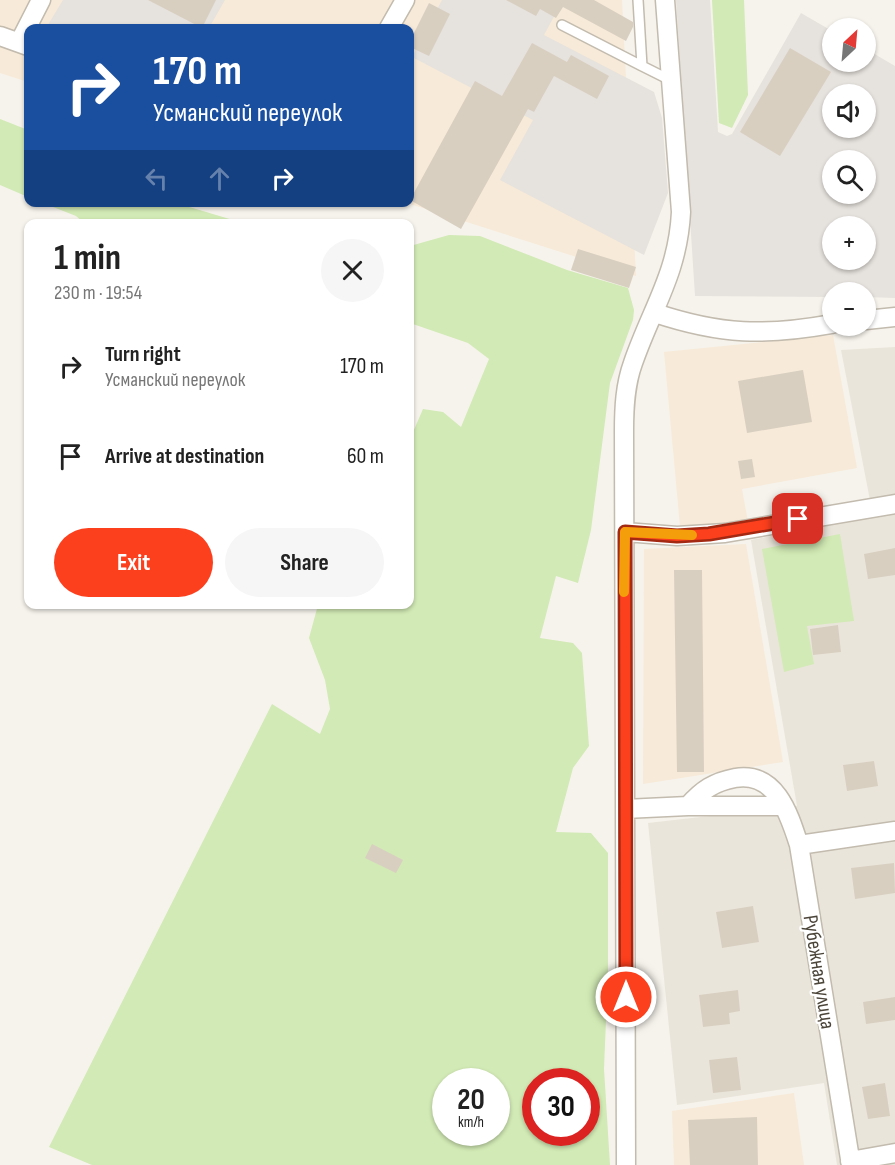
<!DOCTYPE html>
<html lang="en">
<head>
<meta charset="utf-8">
<style>
  :root { --surface:#fff; --page:#f6f6f6; --text:#222; --muted:#767676; --accent:#fc3f1d }
  body { margin:0; font-family:"Sofia Sans Condensed",sans-serif; background:var(--page); color:var(--text); height:100vh; display:flex; flex-direction:column; font-size:22px; white-space:nowrap }
  * { box-sizing:border-box; margin:0 }
  p { font-size:20px; color:var(--muted) }
  .icon { flex:none; width:33px; height:33px; fill:none; stroke:currentColor; stroke-width:2; stroke-linecap:round; stroke-linejoin:round }
  .map { position:relative; flex:1; overflow:hidden }
  .panel { position:absolute; left:24px; top:219px; width:390px; height:390px; display:flex; flex-direction:column; background:var(--surface); border-radius:12px; box-shadow:0 2px 4px #0004 }
  .panel>* { flex:none }
  .guide { position:absolute; left:24px; top:24px; width:390px; height:183px; border-radius:12px; box-shadow:0 2px 4px #0004; background:#1a4fa0; color:#fff; overflow:hidden }
  .needle { width:39px; rotate:26deg }
  .tools { position:absolute; left:822px; top:18px; display:grid; gap:12px }
  .tools a { display:grid; place-items:center; width:54px; height:54px; border-radius:50%; background:var(--surface); box-shadow:0 2px 4px #0004; font-size:30px }
  .speed { position:absolute; left:432px; top:1068px; display:flex; gap:12px; font-size:30px; font-weight:700; text-align:center }
  .speed>* { display:grid; place-content:center; width:78px; height:78px; border-radius:50%; background:var(--surface); box-shadow:0 2px 4px #0004; line-height:1 }
  .speed small { font-size:15px; font-weight:400 }
  .speed .limit { border:9px solid #d22; background:#fff; color:#111 }
  .pin { position:absolute; display:grid; place-items:center; width:51px; height:51px; color:#fff; margin:-26px; border-radius:12px; box-shadow:0 3px 9px #0006 }
  .me { position:absolute; width:66px; margin:-33px; rotate:0deg; stroke-linejoin:round; filter:drop-shadow(0 0 4px #0008) }
  .turn { display:flex; align-items:center; gap:21px; height:126px; padding:0 30px; font-size:27px }
  .turn .icon { width:78px; height:78px; stroke-width:2.5 }
  .turn b { display:block; font-size:42px; line-height:51px }
  .lanes { display:flex; align-items:center; height:57px; padding:0 30px; background:#0003; justify-content:center; gap:30px; direction:ltr }
  .lanes .off { opacity:.35 }
  .round { display:grid; place-items:center; flex:none; width:63px; height:63px; border-radius:32px; background:var(--page) }
  .headline { display:flex; align-items:center; justify-content:space-between; height:102px; padding:0 30px }
  h1 { font-size:36px; font-weight:700; line-height:45px }
  .cta { display:flex; gap:12px; margin-top:auto; padding:12px 30px }
  .cta a { flex:1; height:69px; border-radius:36px; background:var(--accent); color:#fff; font-size:24px; font-weight:700; line-height:69px; text-align:center }
  .cta a+a { background:var(--page); color:var(--text) }
  ul { padding:0; list-style:none }
  li { display:flex; align-items:center; gap:18px; height:90px; padding:0 30px }
  li div { flex:1 }
  li b { display:block; font-size:22px }
  li em { font-style:normal }
  .map>svg:first-child { display:block }
  .residential { fill:#eae5da }
  .commercial { fill:#f7ead8 }
  .industrial { fill:#e6e2dd; fill-rule:evenodd }
  .green { fill:#d2eab5; fill-rule:evenodd }
  .building { fill:#d8cfc1 }
  .lines { fill:none; stroke-linecap:round; stroke-linejoin:round }
  .service-casing { stroke:#c2bbae; stroke-width:12 }
  .minor-casing { stroke:#c2bbae; stroke-width:21 }
  .service { stroke:#fff; stroke-width:9 }
  .minor { stroke:#fff; stroke-width:18 }
  .route-casing { stroke:#a42913; stroke-width:15 }
  .route { stroke:#fc3f1d; stroke-width:10 }
  .slow { stroke:#f59e0b; stroke-width:10 }
  .labels { text-anchor:middle; dominant-baseline:central; stroke-width:4.5; stroke-linejoin:round; paint-order:stroke }
  .street-label { font-size:21px; fill:#4b4439; stroke:#fff }
</style>
</head>
<body>
<div class="map">
<svg width="895" height="1165" viewBox="0 0 895 1165">
  <rect width="100%" height="100%" fill="#f6f3ec"/>
  <!-- residential -->
  <path class="residential" d="M895,347V1165H837L824,1083L677,1105L648,823L797,806L751,540L873,516L841,350Z"/>
  <!-- commercial -->
  <path class="commercial" d="M0,0H622L636,276L407,203L410,202V28H28V82L0,73Z
    M833,335L857,468L742,489L748,522L729,526H680L664,352Z
    M746,544L783,762L643,784L644,549Z
    M794,1093L804,1165H674L672,1111Z"/>
  <!-- industrial -->
  <path class="industrial" d="M63,0H225L209,28H46Z
    M442,0H563L544,35L654,92L662,118L668,193L644,255L500,180L533,120L412,57Z
    M676,0H710L718,132L727,136L732,134L801,13L832,31V62H866V49L895,66V298L866,297V292H832V297L695,296ZM832,94H866V128H832ZM832,160H866V194H832ZM832,226H866V260H832Z"/>
  <!-- green -->
  <path class="green" d="M712,0H744L748,95L732,128L719,123Z
    M0,119L28,130V197L0,185Z
    M43,203H176L243,223H84L76,216Z
    M449,235L480,236L567,270L628,288L634,310L633,320L610,383L591,530L578,583L556,576L540,638L573,643L582,653L589,746L573,768L556,832L591,833L608,853V971L604,1069L610,1165H92L49,1147L272,704L320,734L330,709L325,680L309,638L318,605L410,604V439L423,409L443,412L461,427L489,359L468,343L410,323V246ZM446,1082H496V1132H446ZM536,1082H586V1132H536Z
    M840,534L854,621L807,626L814,664L784,672L762,549Z"/>
  <!-- building -->
  <path class="building" d="M148,0H216L202,28Z
    M506,0H594L633,22V27L626,41L563,7L556,18L540,9L536,16Z
    M429,3L450,14L429,56L410,47V41Z
    M532,43L567,62L571,55L609,76L597,99L554,76L534,112L528,109L461,229L410,200L475,81L502,96Z
    M790,48L831,72L780,156L740,132Z
    M578,249L636,267L629,288L571,270Z
    M803,370L812,422L747,433L738,381Z
    M752,459L755,477L741,479L738,461Z
    M895,548V575L868,579L864,554Z
    M674,570H702L704,772H677Z
    M838,625L841,652L813,655L810,629Z
    M874,761L878,786L847,791L843,765Z
    M372,844L403,860L396,873L365,858Z
    M894,863L895,893L855,899L851,868Z
    M753,906L759,942L722,948L716,912Z
    M738,990L740,1011L729,1013L730,1024L703,1027L699,995Z
    M895,997V1020L866,1024L863,1002Z
    M737,1057L741,1090L713,1093L709,1060Z
    M885,1083L890,1116L868,1119L862,1087Z
    M757,1117L758,1165H690L688,1120Z"/>
  <g class="lines">
    <!-- service casing -->
    <g class="service-casing">
      <path id="service" d="M638,0L642,66L670,80
        M562,25L642,66"/>
    </g>
    <!-- minor casing -->
    <g class="minor-casing">
      <path id="minor" d="M389,28L405,0
        M0,36L28,46
        M20,41L41,0
        M655,313C721,335 765,336 832,324
        M866,320L895,317
        M625,532L677,536L725,533L895,504
        M688,806H784
        M625,809L688,806C702,790 714,782 735,778C776,771 789,814 799,845L851,1165
        M799,845L895,831
        M850,1161L895,1153
        M626,1165L624,431C624,408 625,385 633,363C652,308 678,273 681,212L665,0"/>
    </g>
    <!-- service -->
    <use href="#service" class="service"/>
    <!-- minor -->
    <use href="#minor" class="minor"/>
  </g>
  <g class="lines">
    <!-- route casing -->
    <g class="route-casing">
      <path id="route" d="M626,997L625,532L677,536L709,534L798,519"/>
    </g>
    <!-- route -->
    <use href="#route" class="route"/>
    <!-- slow -->
    <path class="slow" d="M624,592L625,532L692,535"/>
  </g>
  <g class="labels">
    <!-- street labels -->
    <g class="street-label">
      <text transform="translate(819 972) rotate(81)">Рубежная улица</text>
    </g>
  </g>
</svg>
<div class="tools">
<a><svg class="needle" viewBox="-14 -14 28 28"><path d="M0-13l5 13h-10z" fill="#e53935"/><path d="M0 13l5-13h-10z" fill="#767676"/></svg></a>
<a><svg class="icon" aria-label="sound" viewBox="0 0 24 24"><path d="M4 9h4l5-4v14l-5-4H4zM17 9q2 3 0 6"/></svg></a>
<a><svg class="icon" aria-label="search" viewBox="0 0 24 24"><circle cx="10" cy="10" r="6"/><path d="M15 15l6 6"/></svg></a>
<a>+</a>
<a>−</a>
</div>
<div class="speed"><div>20<small>km/h</small></div><div class="limit">30</div></div>
<div class="pin" style="left:798px;top:519px;background:#d93025"><svg class="icon" aria-label="arrive" viewBox="0 0 24 24"><path d="M6 21V4h12l-3 4 3 4H6"/></svg></div>
<svg class="me" style="left:626px;top:997px" viewBox="-20 -20 40 40"><circle r="17" fill="#fc3f1d" stroke="#fff" stroke-width="3"/><path d="M0-11L8 9 0 5-8 9z" fill="#fff"/></svg>
<div class="guide">
<div class="turn"><svg class="icon" aria-label="right" viewBox="0 0 24 24"><path d="M7 20v-9h11M14 6l5 5-5 5"/></svg><div><b>170 m</b>Усманский переулок</div></div>
<div class="lanes"><svg class="icon off" aria-label="left" viewBox="0 0 24 24"><path d="M17 20v-9H6M10 6l-5 5 5 5"/></svg><svg class="icon off" aria-label="ahead" viewBox="0 0 24 24"><path d="M12 20V5M6 11l6-6 6 6"/></svg><svg class="icon" aria-label="right" viewBox="0 0 24 24"><path d="M7 20v-9h11M14 6l5 5-5 5"/></svg></div>
</div>
<section class="panel">
<div class="headline"><div><h1>1 min</h1><p>230 m · 19:54</p></div><a class="round"><svg class="icon" aria-label="close" viewBox="0 0 24 24"><path d="M6 6l12 12M18 6L6 18"/></svg></a></div>
<ul>
<li><svg class="icon" aria-label="right" viewBox="0 0 24 24"><path d="M7 20v-9h11M14 6l5 5-5 5"/></svg><div><b>Turn right</b><p>Усманский переулок</p></div><em>170 m</em></li>
<li><svg class="icon" aria-label="arrive" viewBox="0 0 24 24"><path d="M6 21V4h12l-3 4 3 4H6"/></svg><div><b>Arrive at destination</b></div><em>60 m</em></li>
</ul>
<div class="cta"><a>Exit</a><a>Share</a></div>
</section>
</div>
</body>
</html>
